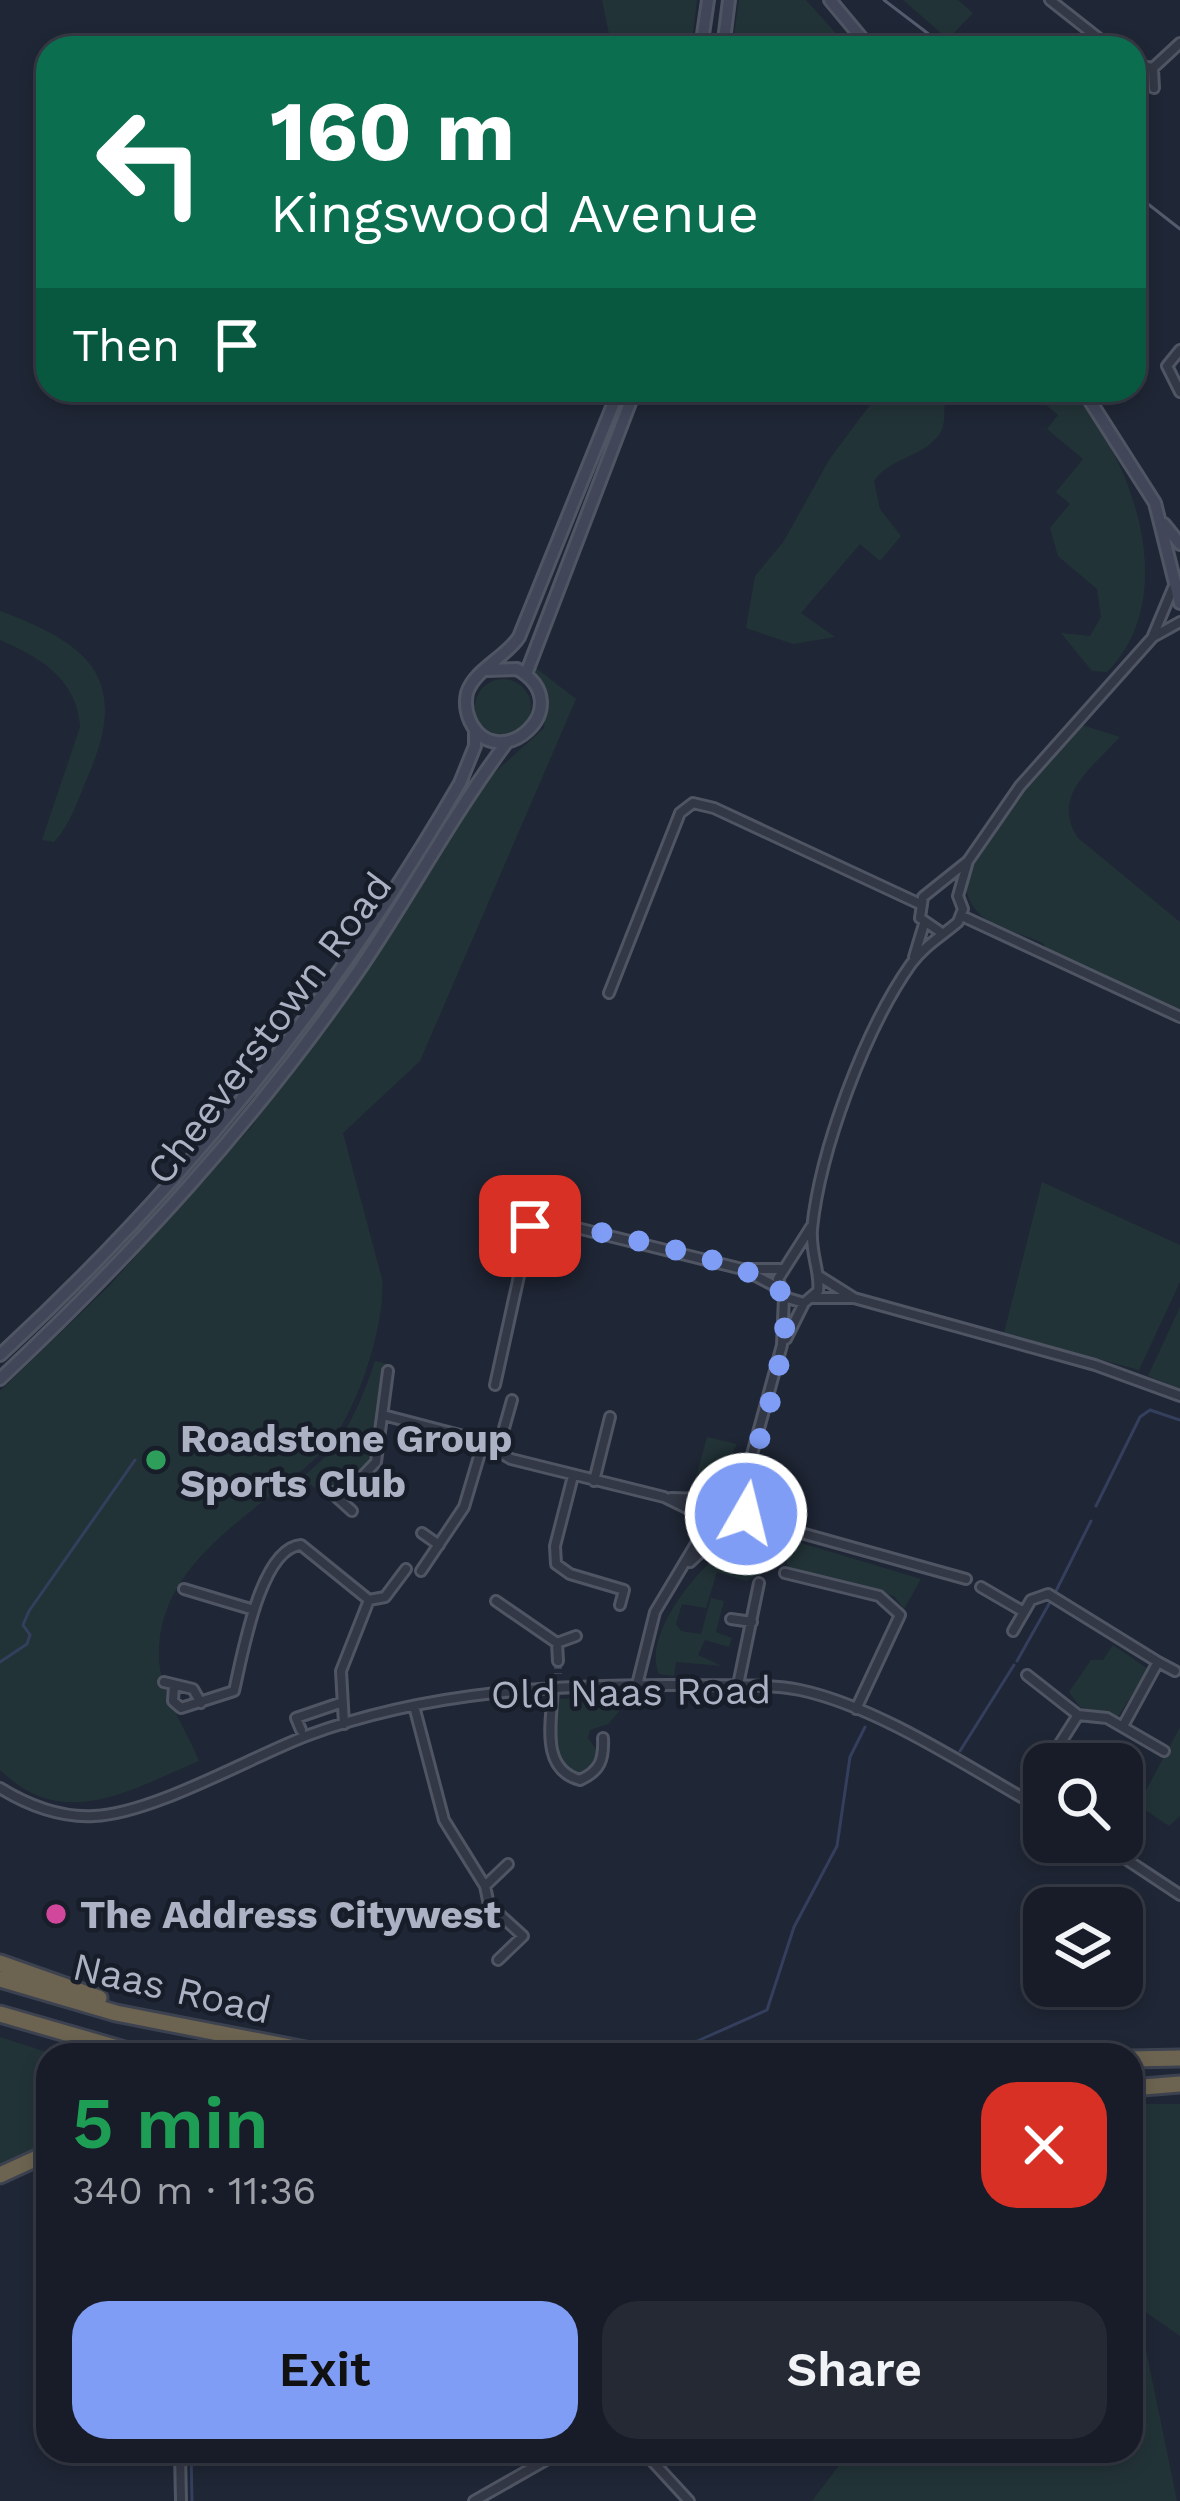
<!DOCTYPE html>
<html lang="en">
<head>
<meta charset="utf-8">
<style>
  :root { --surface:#171c28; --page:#242934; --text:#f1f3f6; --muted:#9ea1a8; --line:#363a45; --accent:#7f9df5 }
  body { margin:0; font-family:"Work Sans",sans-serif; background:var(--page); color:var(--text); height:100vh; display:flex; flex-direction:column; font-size:45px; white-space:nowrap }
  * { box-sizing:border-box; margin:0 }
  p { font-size:39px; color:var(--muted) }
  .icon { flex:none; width:66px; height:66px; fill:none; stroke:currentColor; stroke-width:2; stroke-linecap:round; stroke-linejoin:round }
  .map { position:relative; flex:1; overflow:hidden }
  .drawer { position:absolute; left:36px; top:2043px; width:1107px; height:420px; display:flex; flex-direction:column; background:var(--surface); border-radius:36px; box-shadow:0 6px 18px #0003,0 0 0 3px var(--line) }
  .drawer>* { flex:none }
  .banner { position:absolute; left:36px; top:36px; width:1110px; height:366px; border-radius:36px; box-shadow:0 6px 18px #0003,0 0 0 3px var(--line); background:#0b6e4f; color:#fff; overflow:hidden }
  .fabs { position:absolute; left:1023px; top:1743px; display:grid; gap:24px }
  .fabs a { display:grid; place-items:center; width:120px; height:120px; border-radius:24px; background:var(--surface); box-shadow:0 6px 18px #0003,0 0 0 3px var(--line); font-size:60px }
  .pin { position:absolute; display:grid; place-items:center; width:102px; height:102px; color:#fff; margin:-51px; border-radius:24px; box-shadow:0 6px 18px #0006 }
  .me { position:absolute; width:132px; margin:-66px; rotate:8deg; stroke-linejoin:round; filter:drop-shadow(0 0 9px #0008) }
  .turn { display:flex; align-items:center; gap:42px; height:252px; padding:0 36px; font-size:54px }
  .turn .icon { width:156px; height:156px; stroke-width:2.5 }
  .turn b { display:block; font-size:84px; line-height:102px }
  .then { display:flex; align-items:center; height:114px; padding:0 36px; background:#0003; gap:24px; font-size:45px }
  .round { display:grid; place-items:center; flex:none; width:126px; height:126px; border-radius:36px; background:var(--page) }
  .summary { display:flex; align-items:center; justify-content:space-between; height:204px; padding:0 36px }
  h1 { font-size:72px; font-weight:600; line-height:90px; color:#1e9e55 }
  .primary-button { display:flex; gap:24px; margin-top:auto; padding:24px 36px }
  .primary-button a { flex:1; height:138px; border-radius:36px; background:var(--accent); color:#111; font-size:48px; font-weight:600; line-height:138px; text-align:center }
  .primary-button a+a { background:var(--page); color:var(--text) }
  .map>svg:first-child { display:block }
  .green { fill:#223337 }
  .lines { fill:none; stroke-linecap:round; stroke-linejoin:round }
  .stream { stroke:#333f5d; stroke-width:3 }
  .street-tunnel { stroke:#3b4251; stroke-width:8; stroke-dasharray:8 4; stroke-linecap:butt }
  .street-casing { stroke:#505564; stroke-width:14 }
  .secondary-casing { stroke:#505564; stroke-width:16 }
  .highway-casing { stroke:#3d4250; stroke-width:21 }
  .street { stroke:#333846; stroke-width:8 }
  .secondary { stroke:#414759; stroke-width:10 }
  .highway { stroke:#6c6450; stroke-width:15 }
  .tram { stroke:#545b6d; stroke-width:3 }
  .route { stroke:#7f9df5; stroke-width:21; stroke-dasharray:0 37.8 }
  .leisure-dot { fill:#2e9e5b; stroke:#181d2a; stroke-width:4.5 }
  .hotel-dot { fill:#d1479c; stroke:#181d2a; stroke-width:4.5 }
  .labels { text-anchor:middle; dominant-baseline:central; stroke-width:9; stroke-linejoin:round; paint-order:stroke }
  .street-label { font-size:39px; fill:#acb2c3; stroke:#181d2a }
  .poi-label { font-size:39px; font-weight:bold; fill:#acb2c3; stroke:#181d2a; text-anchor:start }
</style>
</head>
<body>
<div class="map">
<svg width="1180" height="2501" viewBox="0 0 1180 2501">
  <rect width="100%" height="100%" fill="#1f2635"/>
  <!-- green -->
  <path class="green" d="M602,0H697L691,48H612Z
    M739,0H806L849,48H732Z
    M903,0H958L973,13L948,39Z
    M881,390H950C939,406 950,421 938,436C919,459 891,457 874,481L880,509L901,536L880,561L860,544L801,613L835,637L793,644L746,628L755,576L784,541L829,460Z
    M1028,390H1071C1137,465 1180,599 1107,672L1092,671L1061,633L1090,636L1101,617L1097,589L1058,556L1050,528L1070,504L1056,492L1083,459L1047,429L1058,415Z
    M0,611C89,644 131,678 88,776C78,799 71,824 54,842L42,840L80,727C78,680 40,657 0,640Z
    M532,665L576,699L420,1061L343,1133L382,1279C386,1324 356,1417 324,1450C264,1511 155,1558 159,1659C160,1691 187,1731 199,1761C131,1789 64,1833 0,1770V1391L109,1286L252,1126L383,942L483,783L544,728L547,695Z
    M475 707a28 28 0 1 1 56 0a28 28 0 1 1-56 0Z
    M1082,725L1120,737C1092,768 1050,796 1078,838L1180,922V1011L1047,951L1043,943C1017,930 988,931 971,903C966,894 965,886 968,876C978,846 1056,743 1082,725Z
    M1042,1182L1180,1245V1282L1139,1370L1004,1333Z
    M1180,1307V1389L1148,1376Z
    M375,1361L388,1364L374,1453L344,1491L333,1488L325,1497L302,1477C343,1447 359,1408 375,1361Z
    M707,1437L737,1444L724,1470L693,1487Z
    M761,1531L921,1579L904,1609L894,1596L789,1567L783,1556L769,1555L763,1572L746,1581L717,1572L706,1608L682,1604L676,1624L681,1631L701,1634L711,1598L724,1601L716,1632L732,1638L729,1647L705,1640L698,1655L722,1666L676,1662L674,1676L659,1674C642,1636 697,1568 728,1548C740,1541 753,1541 761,1531Z
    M1113,1645L1148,1669L1118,1717L1080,1707L1069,1692L1091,1660H1103Z
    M620,1695L622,1708L608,1724L590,1730L588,1738L598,1752L592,1767L579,1774L566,1769L554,1744L559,1699Z
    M1180,1727V1816L1169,1826L1138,1805Z
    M0,2037L56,2055H48V2147L0,2169Z
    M1131,2104H1180V2336L1137,2306L1177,2501H812L843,2460L833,2451H1131Z"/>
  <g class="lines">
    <!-- stream -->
    <path class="stream" d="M1096,1506L1140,1417L1150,1410L1180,1420
      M1056,1591L1091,1521
      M1017,1661L1049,1604
      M0,1662L27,1644L30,1635L23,1625L29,1611L135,1460
      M960,1751L1014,1665
      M684,2047L767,2010L794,1927L837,1846L850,1757L865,1727
      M191,2451L192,2501"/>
    <!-- street-tunnel -->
    <path class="street-tunnel" d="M558,1661V1674"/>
    <!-- street casing -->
    <g class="street-casing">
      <path id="street" d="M1050,0L1111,48
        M1134,65L1153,68L1180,43
        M1153,68L1154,88
        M1180,350L1167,366L1180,392
        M1153,637L1180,622
        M962,916L1180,1017
        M939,931L920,918L923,897L968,861L1020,786L1152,638L1173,588
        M914,957L924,924
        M609,993L680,813L693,803L714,808L920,904
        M743,1269H782
        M819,1276L854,1298L1095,1365L1180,1396
        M784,1297L804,1303L818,1291C821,1274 810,1253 812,1229C820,1150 865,1029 911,964C925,945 942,936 958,922L963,909L958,896L968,861
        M813,1298H852
        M786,1339L804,1303
        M495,1385L530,1226L541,1219L742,1269L779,1288
        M383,1415L479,1440L511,1459L664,1497L701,1515
        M497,1453L512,1400
        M573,1476L555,1546L556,1564L570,1574L624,1590L620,1605
        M594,1481L610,1417
        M724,1489L750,1460
        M701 1513a22 22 0 1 1 44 0a22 22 0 1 1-44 0Z
        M331,1492L352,1511
        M671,1498L704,1499
        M740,1498L782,1345L784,1297L778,1279L811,1227
        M340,1500L376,1462L388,1371
        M745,1509L776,1526L966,1579
        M742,1525L774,1526
        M422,1533L439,1545
        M690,1562L718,1536
        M421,1571L464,1507L483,1443
        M785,1573L879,1596L900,1615L856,1709
        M981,1587L1024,1612
        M184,1589L254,1610
        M369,1600L385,1597L406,1569
        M496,1601L557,1643L576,1636
        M731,1619L752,1622
        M1013,1631L1031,1600L1048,1594L1158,1662
        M557,1643L558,1661
        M1027,1675L1078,1715L1047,1764
        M164,1682L193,1689L201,1703
        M174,1685L173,1701L181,1708L234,1691C242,1657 260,1548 301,1545L369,1600L341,1671L344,1724
        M637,1685L655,1612L706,1527
        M738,1685L759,1583
        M553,1687C552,1720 539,1769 580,1780C600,1771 604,1760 603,1738
        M414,1706L444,1820L485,1886L489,1905L523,1936L498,1960
        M1078,1715L1107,1718L1164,1751
        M1123,1726L1158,1662L1175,1671
        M301,1730L296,1718L340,1703
        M0,1788C27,1805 61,1818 94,1816C152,1814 249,1758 306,1736C429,1690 561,1684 691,1685C727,1686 765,1683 800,1690C880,1707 972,1770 1044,1810
        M1031,1803L1044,1769
        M1100,1842L1180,1895
        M485,1886L508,1864
        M180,2451L181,2501
        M643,2451L689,2501
        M474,2501L562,2451"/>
    </g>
    <!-- secondary casing -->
    <g class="secondary-casing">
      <path id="secondary" d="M830,0L870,48
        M701,48L708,0
        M723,48L729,0
        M1083,390L1155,503L1180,603
        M1164,524L1180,544
        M487,670L517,669C582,706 497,778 470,721C466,712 465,702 467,693C474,670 505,658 519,637L619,390
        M526,674L635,390
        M0,1355C181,1189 337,995 460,783L475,746V729
        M0,1379C133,1254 253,1123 357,973C409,897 452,815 507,742"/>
    </g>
    <!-- highway casing -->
    <g class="highway-casing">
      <path id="highway" d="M0,1963L99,1998
        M0,1979L116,2013L331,2055
        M0,2014L142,2055
        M1131,2059L1180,2058
        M1131,2088L1180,2084
        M0,2175L48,2153"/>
    </g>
    <!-- street -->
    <use href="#street" class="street"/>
    <!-- secondary -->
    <use href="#secondary" class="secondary"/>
    <!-- highway -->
    <use href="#highway" class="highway"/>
    <!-- tram -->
    <path class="tram" d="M884,0L947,48
      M1134,193L1180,229"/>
  </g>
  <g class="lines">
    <!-- route -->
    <path class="route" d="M530,1226L541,1219C584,1230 759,1262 780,1291C801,1319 753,1464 740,1498L746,1514"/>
  </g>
  <!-- markers -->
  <circle class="leisure-dot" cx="156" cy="1460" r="12"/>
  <circle class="hotel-dot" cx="56" cy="1914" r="12"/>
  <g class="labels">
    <!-- street labels -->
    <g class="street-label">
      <text transform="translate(269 1028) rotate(-53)">Cheeverstown Road</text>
      <text transform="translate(631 1692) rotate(-1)">Old Naas Road</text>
      <text transform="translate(172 1988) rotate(13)">Naas Road</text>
    </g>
    <!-- poi labels -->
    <g class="poi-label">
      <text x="180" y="1438">Roadstone Group<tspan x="180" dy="45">Sports Club</tspan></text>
      <text x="80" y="1914">The Address Citywest</text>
    </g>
  </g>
</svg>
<div class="fabs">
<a><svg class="icon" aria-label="search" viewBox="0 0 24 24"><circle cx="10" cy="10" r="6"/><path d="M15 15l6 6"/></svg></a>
<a><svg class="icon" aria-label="layers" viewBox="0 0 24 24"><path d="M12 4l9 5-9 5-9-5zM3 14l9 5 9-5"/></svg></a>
</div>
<div class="pin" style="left:530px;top:1226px;background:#d93025"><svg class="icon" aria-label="arrive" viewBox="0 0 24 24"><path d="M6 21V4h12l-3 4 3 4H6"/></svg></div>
<svg class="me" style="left:746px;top:1514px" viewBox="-20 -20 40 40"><circle r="17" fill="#7f9df5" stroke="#fff" stroke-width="3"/><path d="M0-11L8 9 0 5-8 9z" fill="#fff"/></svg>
<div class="banner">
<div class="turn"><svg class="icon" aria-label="left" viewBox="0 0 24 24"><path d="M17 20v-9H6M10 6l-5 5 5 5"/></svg><div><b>160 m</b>Kingswood Avenue</div></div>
<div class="then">Then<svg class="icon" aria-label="arrive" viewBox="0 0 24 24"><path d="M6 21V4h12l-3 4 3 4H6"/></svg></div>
</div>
<section class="drawer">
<div class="summary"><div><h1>5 min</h1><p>340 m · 11:36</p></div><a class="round" style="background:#d93025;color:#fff"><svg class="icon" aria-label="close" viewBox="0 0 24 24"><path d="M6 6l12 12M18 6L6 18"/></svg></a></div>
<div class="primary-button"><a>Exit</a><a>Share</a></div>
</section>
</div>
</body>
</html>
